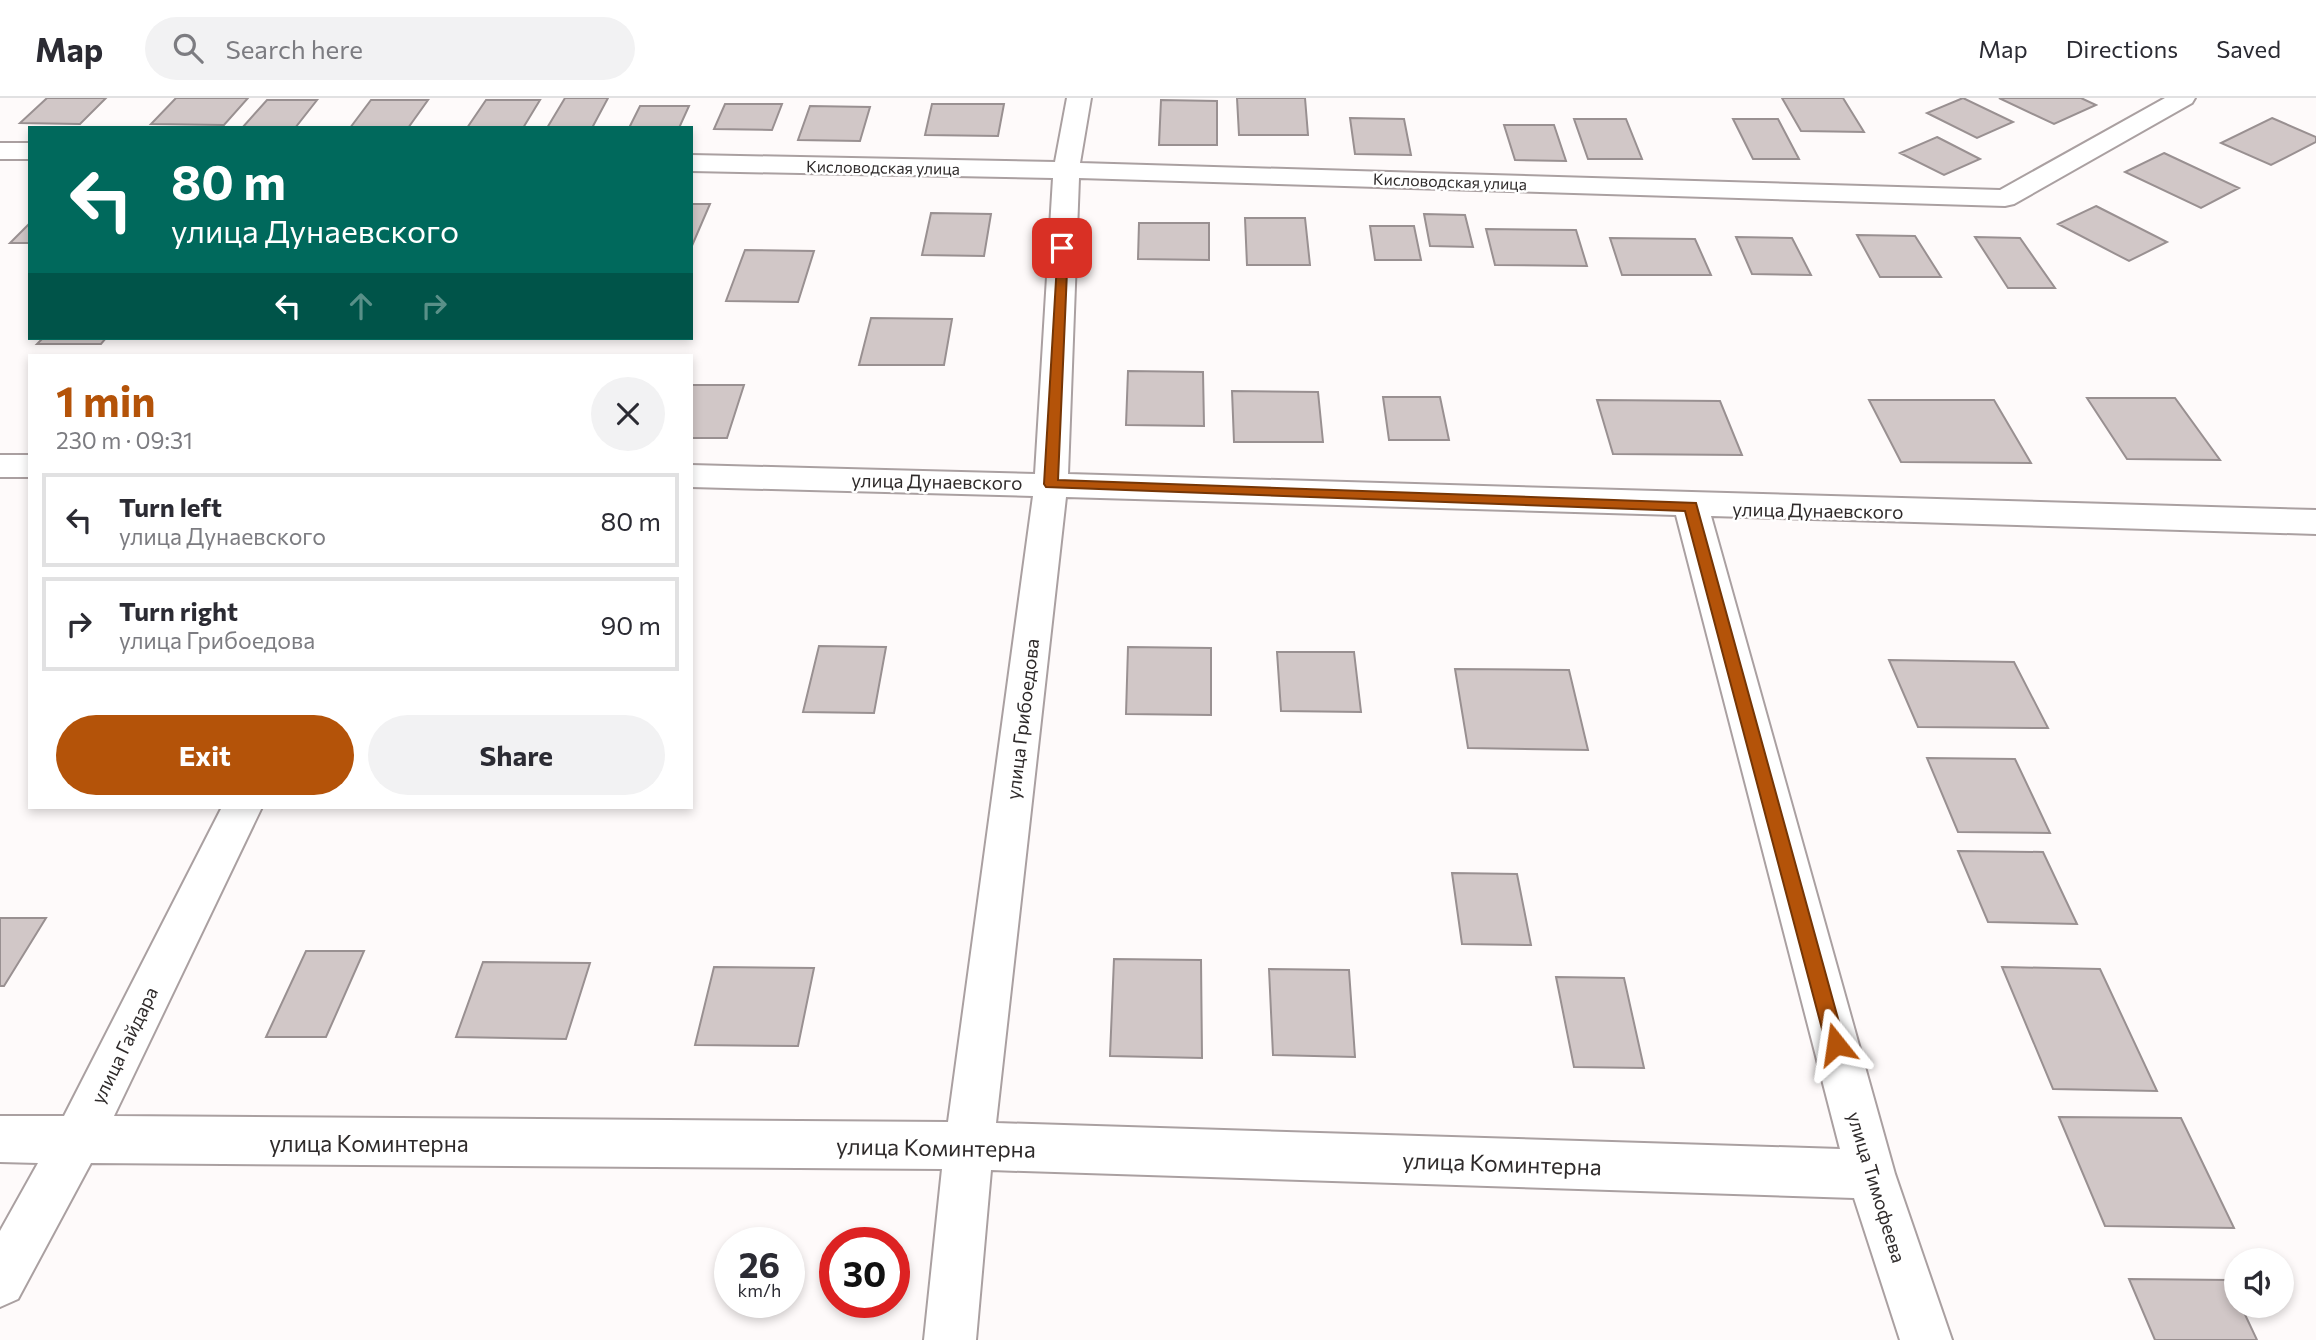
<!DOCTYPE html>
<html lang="en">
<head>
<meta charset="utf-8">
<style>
  :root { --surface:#fff; --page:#f2f2f3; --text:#2b2b33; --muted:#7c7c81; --line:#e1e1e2; --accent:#b45309 }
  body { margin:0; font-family:Commissioner,sans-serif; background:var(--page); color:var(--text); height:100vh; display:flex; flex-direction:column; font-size:26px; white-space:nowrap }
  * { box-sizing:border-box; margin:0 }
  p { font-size:23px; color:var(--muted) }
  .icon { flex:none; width:38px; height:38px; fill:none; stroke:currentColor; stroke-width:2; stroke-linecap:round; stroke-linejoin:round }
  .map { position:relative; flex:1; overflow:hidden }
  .sheet { position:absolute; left:28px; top:256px; width:665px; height:455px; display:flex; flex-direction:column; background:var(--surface); border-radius:0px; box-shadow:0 4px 10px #0003 }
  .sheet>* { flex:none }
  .guide { position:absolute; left:28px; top:28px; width:665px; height:214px; border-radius:0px; box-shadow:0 4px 10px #0003; background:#00695c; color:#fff; overflow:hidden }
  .fabs { position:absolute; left:2224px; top:1150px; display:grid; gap:14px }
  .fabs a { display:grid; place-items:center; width:70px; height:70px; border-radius:50%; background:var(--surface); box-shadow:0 4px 10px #0003; font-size:35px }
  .speed { position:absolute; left:714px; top:1129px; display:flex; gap:14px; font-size:35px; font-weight:700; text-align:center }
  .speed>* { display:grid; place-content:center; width:91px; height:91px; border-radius:50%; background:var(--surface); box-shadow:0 4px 10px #0003; line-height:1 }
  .speed small { font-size:18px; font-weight:400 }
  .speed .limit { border:10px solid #d22; background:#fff; color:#111 }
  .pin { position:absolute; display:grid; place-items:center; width:60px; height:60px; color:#fff; margin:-30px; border-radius:14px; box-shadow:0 4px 10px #0006 }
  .me { position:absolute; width:77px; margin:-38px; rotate:345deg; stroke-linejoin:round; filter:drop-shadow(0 0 5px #0008) }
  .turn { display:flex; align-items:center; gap:24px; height:147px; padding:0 28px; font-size:32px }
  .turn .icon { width:91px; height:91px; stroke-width:2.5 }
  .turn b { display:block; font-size:49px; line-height:60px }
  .lanes { display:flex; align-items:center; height:66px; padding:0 28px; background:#0003; justify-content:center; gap:35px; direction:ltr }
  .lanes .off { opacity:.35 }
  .round { display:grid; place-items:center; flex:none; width:74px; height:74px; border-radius:37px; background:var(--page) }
  .overview { display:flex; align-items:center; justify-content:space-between; height:119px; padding:0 28px }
  h1 { font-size:42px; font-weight:700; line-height:52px; color:var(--accent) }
  .action { display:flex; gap:14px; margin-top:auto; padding:14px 28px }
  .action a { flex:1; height:80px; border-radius:42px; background:var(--accent); color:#fff; font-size:28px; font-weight:700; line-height:80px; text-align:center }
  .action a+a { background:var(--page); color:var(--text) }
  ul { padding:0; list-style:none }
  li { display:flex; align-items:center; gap:21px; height:94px; margin:0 14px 10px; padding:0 14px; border:4px solid var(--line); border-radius:0px }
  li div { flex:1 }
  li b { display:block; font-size:26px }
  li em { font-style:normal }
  header { display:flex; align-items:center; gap:42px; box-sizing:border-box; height:98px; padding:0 35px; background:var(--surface); border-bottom:2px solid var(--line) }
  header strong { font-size:33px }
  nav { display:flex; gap:38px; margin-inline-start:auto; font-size:24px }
  .search { width:490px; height:63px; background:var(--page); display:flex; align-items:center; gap:18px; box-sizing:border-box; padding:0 24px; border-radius:38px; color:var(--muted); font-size:26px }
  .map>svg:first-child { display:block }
  .building { fill:#d1c7c7; stroke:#999091; stroke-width:2 }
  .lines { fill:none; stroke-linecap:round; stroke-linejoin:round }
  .street-casing { stroke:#aaa0a1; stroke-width:4 }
  .street { fill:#fff; fill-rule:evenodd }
  .route { fill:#b45309; stroke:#753606; stroke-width:2 }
  .labels { text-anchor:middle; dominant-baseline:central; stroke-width:5; stroke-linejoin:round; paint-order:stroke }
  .far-street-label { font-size:16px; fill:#2f2b2b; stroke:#fff }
  .street-label { font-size:19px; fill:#2f2b2b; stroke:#fff }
  .near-street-label { font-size:23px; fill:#2f2b2b; stroke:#fff }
</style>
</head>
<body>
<header>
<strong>Map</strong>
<div class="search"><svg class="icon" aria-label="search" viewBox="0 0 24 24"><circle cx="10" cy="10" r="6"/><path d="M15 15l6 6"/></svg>Search here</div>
<nav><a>Map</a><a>Directions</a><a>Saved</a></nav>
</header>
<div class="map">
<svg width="2316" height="1242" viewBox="0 0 2316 1242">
  <rect width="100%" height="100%" fill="#fefafa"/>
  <!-- building -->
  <path class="building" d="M47,0H106L80,26L20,25Z
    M176,0H248L224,27L151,26Z
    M565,0H608L592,30H547Z
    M1237,0H1305L1308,37H1239Z
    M1782,0H1843L1864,34L1801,33Z
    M1963,0L2013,24L1977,40L1927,15Z
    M1999,0H2081L2096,7L2054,26Z
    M267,2H317L295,30H242Z
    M371,2H428L408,30H350Z
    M486,2H540L523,30H467Z
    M1161,2L1217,3V47H1159Z
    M725,6H782L772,32L714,31Z
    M932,6H1004L998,38L925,37Z
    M640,8H689L679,30H629Z
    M810,8L870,9L860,43L798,42Z
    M1350,20L1404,21L1411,57L1355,56Z
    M2272,20L2316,39V44L2271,67L2221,45Z
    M1574,21H1626L1642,61H1588Z
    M1733,21H1778L1799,61H1753Z
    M1504,27H1554L1566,63L1515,62Z
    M1937,39L1980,61L1944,77L1900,55Z
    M2164,55L2239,90L2201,110L2125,74Z
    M691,106H710L691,150Z
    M2096,108L2167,144L2129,163L2058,126Z
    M931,115L991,116L984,158L922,157Z
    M1424,116L1465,117L1473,149L1430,148Z
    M1245,120H1305L1310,167H1247Z
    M30,125V145H10Z
    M1139,125H1209V162L1138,161Z
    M1370,128H1414L1421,162H1375Z
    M1486,131L1576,132L1587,168L1495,167Z
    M1857,137L1915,138L1941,179H1880Z
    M1736,139L1792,140L1811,177L1752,176Z
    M1975,139L2020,140L2055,190H2008Z
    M1610,140L1695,141L1711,177H1622Z
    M745,152L814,153L798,204L726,203Z
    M871,220L952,221L944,267H859Z
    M43,240H106L101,246H37Z
    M1128,273L1203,274L1204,328L1126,327Z
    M692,287H744L727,340H691Z
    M1232,293L1318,294L1323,344H1234Z
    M1383,299H1440L1449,342H1389Z
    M2087,300H2175L2220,362L2127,361Z
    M1597,302L1720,303L1742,357L1613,356Z
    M1869,302H1994L2031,365L1901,364Z
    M819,548L886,549L874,615L803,614Z
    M1128,549L1211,550V617L1126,616Z
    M1277,554H1354L1361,614L1281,613Z
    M1889,562L2014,564L2048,630L1918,629Z
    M1455,571L1569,572L1588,652L1468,650Z
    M1927,660L2015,661L2050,735L1958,734Z
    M1958,753L2043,754L2077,826L1988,824Z
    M1452,775L1517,776L1531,847L1462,846Z
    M0,820H46L4,888H0Z
    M306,853H364L326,939H266Z
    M1114,861L1201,862L1202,960L1110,958Z
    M483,864L590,865L566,941L456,939Z
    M714,869L814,870L798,948L695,947Z
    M2002,869L2100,871L2157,993L2053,991Z
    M1269,871L1349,872L1355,959L1273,957Z
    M1556,879L1624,880L1644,970L1574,969Z
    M2059,1019L2181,1020L2234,1130L2105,1128Z
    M2129,1181L2230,1182L2236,1197V1208H2241L2257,1242H2155Z"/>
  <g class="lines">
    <!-- street casing -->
    <g class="street-casing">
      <path id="street" d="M1067,0H1091L1080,65L2000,92L2165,0H2195L2192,5L2014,106L2005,108L1079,80L1068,376L2316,412V436L1711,418L1895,1076L1952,1242H1900L1854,1100L991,1072L976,1242H924L942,1071L91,1065L18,1201L0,1209V1133L38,1065L0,1064V1018H64L222,709H262L114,1018L948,1024L1033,398L691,389V367L1035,376L1053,80L691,73V57L1055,64ZM1066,399L1676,417L1840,1051L996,1025Z
        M0,45H30V61H0Z
        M0,357H30V379H0Z"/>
    </g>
    <!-- street -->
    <use href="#street" class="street"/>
  </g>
  <!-- route -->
  <path class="route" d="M1058,148L1068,150L1058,382L1696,405L1845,946L1842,952L1836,954L1829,952L1826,946L1685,413L1046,389L1044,386Z"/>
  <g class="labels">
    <!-- far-street labels -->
    <g class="far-street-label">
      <text transform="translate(883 69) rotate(1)">Кисловодская улица</text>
      <text transform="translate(1450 83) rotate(2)">Кисловодская улица</text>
    </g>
    <!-- street labels -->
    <g class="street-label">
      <text transform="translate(937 383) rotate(1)">улица Дунаевского</text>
      <text transform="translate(1818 412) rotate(1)">улица Дунаевского</text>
      <text transform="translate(1022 621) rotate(-83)">улица Грибоедова</text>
      <text transform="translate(124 947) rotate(-64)">улица Гайдара</text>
      <text transform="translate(1877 1089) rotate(73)">улица Тимофеева</text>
    </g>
    <!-- near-street labels -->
    <g class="near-street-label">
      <text x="369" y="1045">улица Коминтерна</text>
      <text transform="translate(936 1049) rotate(1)">улица Коминтерна</text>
      <text transform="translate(1502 1065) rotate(2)">улица Коминтерна</text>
    </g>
  </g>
</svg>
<div class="fabs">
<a><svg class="icon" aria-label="sound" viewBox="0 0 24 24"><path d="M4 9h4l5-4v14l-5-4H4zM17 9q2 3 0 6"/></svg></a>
</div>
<div class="speed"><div>26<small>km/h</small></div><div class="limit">30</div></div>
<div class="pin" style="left:1062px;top:150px;background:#d93025"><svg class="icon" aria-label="arrive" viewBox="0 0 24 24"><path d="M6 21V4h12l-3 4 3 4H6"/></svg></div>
<svg class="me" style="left:1836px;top:946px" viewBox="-20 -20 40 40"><path d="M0-17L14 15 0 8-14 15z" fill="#b45309" stroke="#fff" stroke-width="4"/></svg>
<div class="guide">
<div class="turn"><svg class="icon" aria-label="left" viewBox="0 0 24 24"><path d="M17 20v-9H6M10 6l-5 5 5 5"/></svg><div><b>80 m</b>улица Дунаевского</div></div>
<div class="lanes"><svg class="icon" aria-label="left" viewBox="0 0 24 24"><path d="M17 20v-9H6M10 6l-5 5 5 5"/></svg><svg class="icon off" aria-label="ahead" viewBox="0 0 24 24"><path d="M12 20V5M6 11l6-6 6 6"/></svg><svg class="icon off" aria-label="right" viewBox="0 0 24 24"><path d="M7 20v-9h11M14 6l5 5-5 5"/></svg></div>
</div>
<section class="sheet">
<div class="overview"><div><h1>1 min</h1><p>230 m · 09:31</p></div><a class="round"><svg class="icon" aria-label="close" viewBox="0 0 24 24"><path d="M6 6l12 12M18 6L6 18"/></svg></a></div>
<ul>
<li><svg class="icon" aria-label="left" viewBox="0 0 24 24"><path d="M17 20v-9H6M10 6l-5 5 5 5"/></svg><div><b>Turn left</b><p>улица Дунаевского</p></div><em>80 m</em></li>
<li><svg class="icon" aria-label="right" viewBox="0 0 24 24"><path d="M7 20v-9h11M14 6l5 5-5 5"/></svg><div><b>Turn right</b><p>улица Грибоедова</p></div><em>90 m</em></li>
</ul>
<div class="action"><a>Exit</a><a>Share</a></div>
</section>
</div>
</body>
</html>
